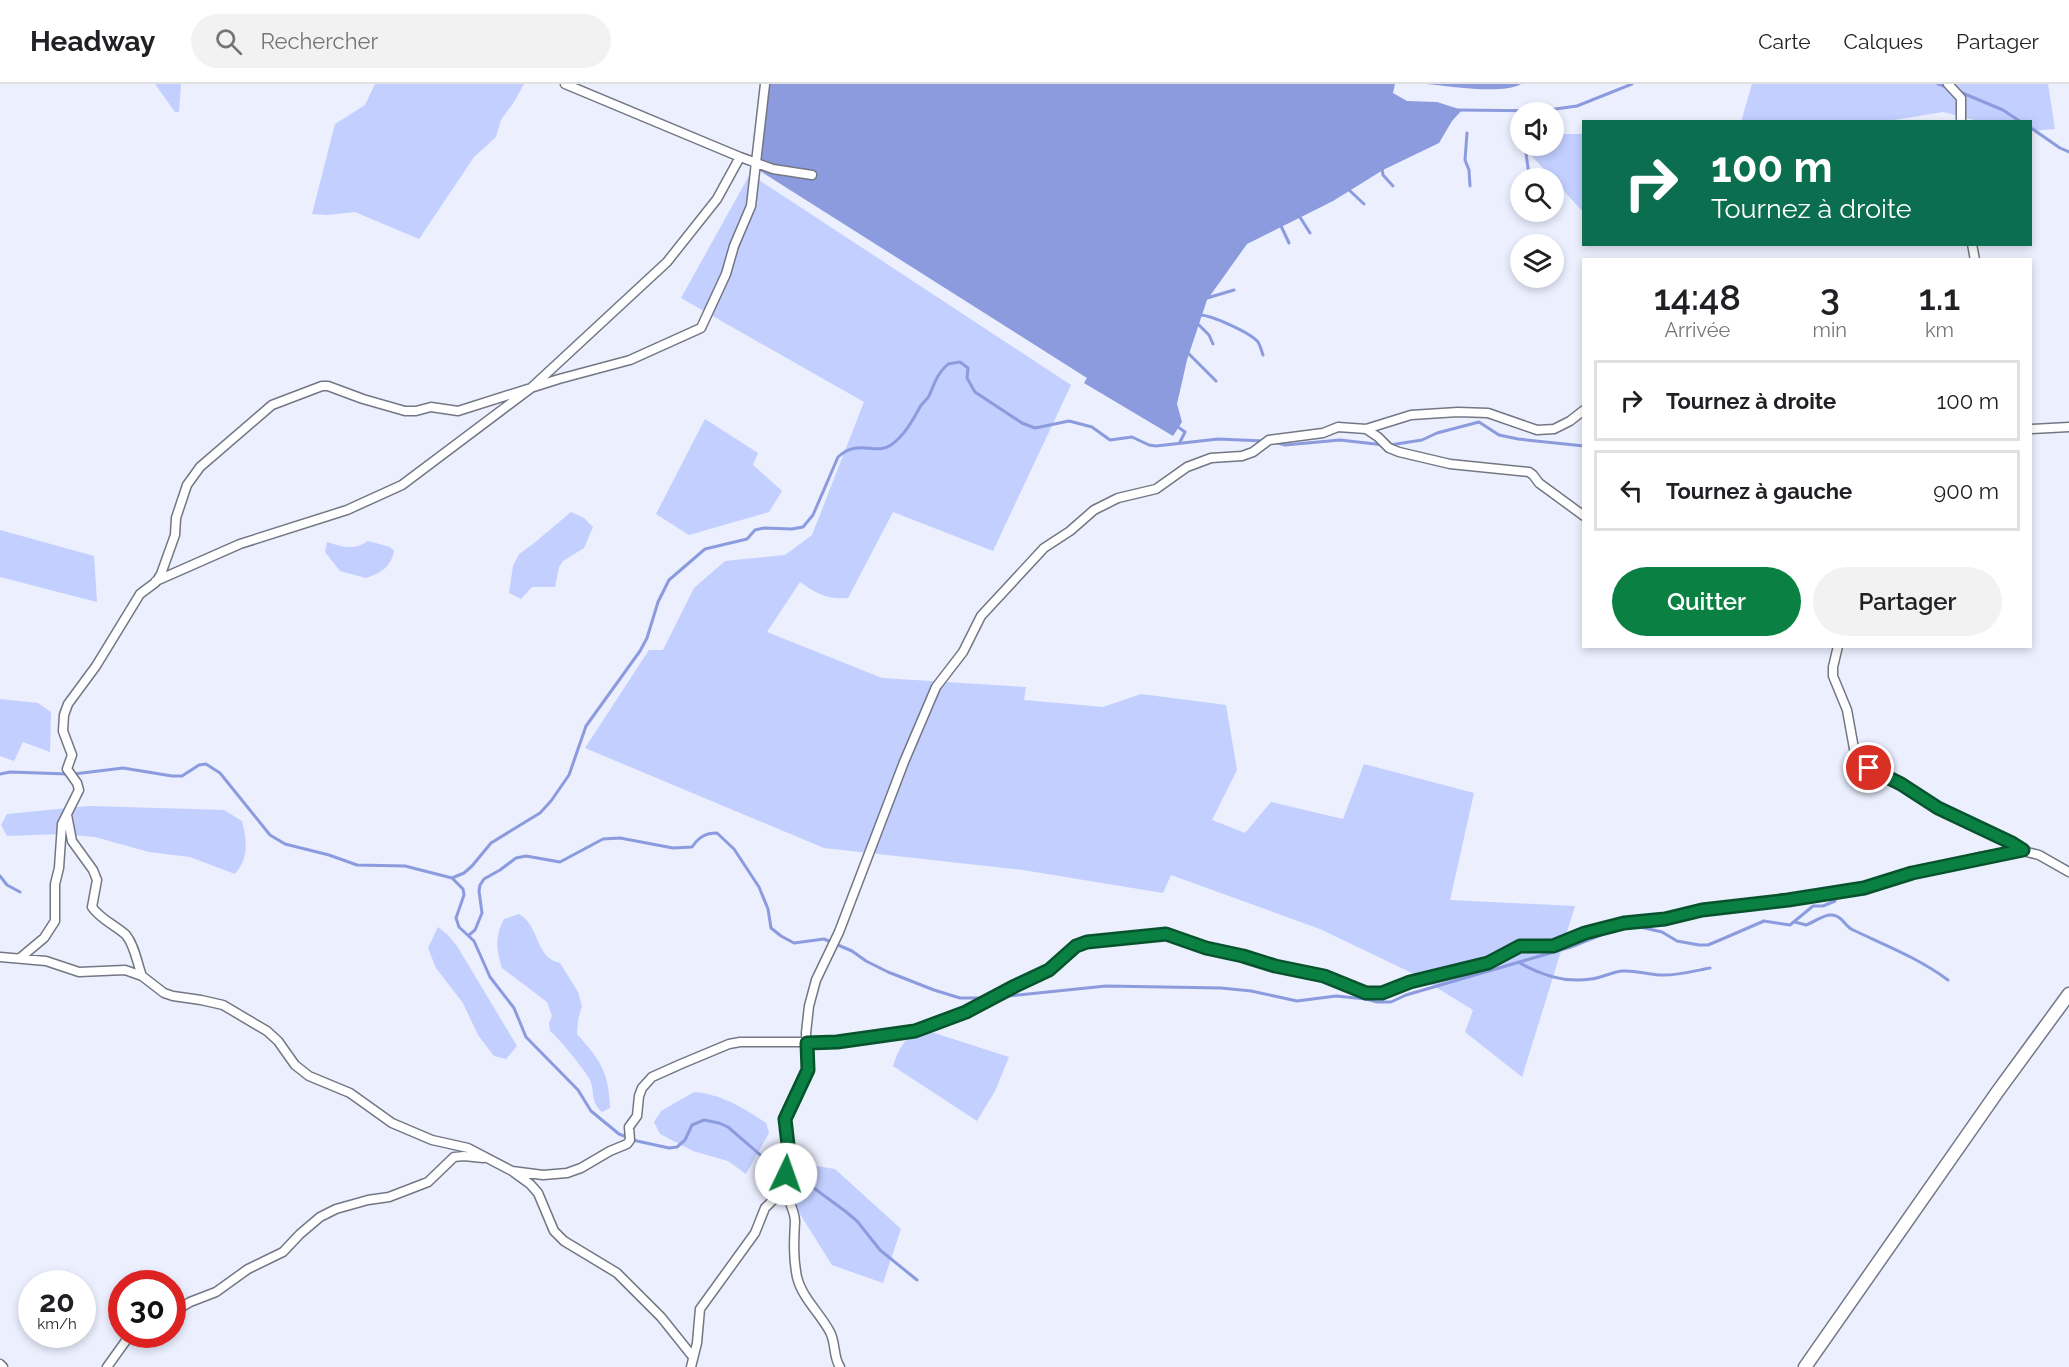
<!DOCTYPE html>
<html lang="fr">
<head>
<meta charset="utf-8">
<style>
  :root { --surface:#fff; --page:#f2f2f2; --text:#202124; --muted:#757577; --line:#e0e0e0; --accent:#0b8043 }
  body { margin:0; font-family:Raleway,sans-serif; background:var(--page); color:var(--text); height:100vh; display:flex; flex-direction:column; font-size:22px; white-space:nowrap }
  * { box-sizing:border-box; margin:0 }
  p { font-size:20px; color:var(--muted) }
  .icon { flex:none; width:33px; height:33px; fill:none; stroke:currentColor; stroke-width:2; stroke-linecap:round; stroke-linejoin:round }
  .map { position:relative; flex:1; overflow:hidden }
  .details { position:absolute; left:1582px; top:174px; width:450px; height:390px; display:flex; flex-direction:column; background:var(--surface); border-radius:0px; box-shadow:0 3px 9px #0003 }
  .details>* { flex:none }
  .banner { position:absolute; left:1582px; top:36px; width:450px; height:126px; border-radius:0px; box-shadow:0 3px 9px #0003; background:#0b6e4f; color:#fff; overflow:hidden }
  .tools { position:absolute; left:1510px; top:18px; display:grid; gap:12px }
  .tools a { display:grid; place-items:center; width:54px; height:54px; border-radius:50%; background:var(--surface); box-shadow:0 3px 9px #0003; font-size:30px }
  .speed { position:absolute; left:18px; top:1186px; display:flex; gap:12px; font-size:30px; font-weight:700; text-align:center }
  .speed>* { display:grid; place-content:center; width:78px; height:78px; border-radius:50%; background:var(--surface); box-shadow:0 3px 9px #0003; line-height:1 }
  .speed small { font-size:15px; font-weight:400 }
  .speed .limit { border:9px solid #d22; background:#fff; color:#111 }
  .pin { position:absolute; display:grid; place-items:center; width:51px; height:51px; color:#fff; margin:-26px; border:3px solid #fff; border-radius:50%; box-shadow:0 2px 6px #0007 }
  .me { position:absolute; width:66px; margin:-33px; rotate:3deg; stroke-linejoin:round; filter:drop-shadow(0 0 4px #0008) }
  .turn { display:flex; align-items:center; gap:21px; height:126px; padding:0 30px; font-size:27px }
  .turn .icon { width:78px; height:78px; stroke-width:2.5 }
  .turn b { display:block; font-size:42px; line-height:51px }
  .eta { display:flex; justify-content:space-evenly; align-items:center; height:102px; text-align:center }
  .eta b { font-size:36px; font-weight:600; line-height:42px }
  .primary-button { display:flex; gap:12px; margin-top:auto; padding:12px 30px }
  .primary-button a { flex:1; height:69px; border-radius:36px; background:var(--accent); color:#fff; font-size:24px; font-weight:600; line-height:69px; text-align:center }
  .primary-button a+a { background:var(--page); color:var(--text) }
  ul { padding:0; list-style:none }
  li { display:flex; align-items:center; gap:18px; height:81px; margin:0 12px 9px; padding:0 18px; border:3px solid var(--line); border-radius:0px }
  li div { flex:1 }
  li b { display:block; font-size:22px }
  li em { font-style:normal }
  header { display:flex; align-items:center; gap:36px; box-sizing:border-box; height:84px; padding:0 30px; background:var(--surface); border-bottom:2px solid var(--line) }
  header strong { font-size:28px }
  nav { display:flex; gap:33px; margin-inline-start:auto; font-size:21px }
  .search { width:420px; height:54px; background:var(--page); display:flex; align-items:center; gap:15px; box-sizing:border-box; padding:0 21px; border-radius:33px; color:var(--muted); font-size:22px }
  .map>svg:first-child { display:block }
  .green { fill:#c2cfff }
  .water { fill:#8c9bde }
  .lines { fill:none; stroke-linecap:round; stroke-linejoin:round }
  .stream { stroke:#8c9bde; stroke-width:3 }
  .street-casing { stroke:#737784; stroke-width:11 }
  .secondary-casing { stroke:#737784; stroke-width:15 }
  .street { stroke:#fff; stroke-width:8 }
  .secondary { stroke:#fff; stroke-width:12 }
  .route-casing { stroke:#07532c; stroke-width:15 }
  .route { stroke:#0b8043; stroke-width:10 }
</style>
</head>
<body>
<header>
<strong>Headway</strong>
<div class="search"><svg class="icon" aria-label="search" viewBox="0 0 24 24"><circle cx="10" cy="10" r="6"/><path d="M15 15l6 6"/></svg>Rechercher</div>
<nav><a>Carte</a><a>Calques</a><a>Partager</a></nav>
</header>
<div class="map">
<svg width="2069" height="1283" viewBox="0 0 2069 1283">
  <rect width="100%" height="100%" fill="#ebeffe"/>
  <!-- green -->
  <path class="green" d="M155,0H181L179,28H175Z
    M375,0H524L514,18L501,36L496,53L474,73L419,155L355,128L327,131L312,130L335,40L365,21Z
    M1752,0H2048L2055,45L2031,47V38L1978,37L1943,28L1888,37L1741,38Z
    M1554,50H1584V129L1531,71V62H1554Z
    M750,90L1071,301L993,467L893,428L848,514C827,516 816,509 800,498L767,548L882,594L1026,603L1024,616L1103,623L1141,610L1226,621L1237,686L1212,736L1245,749L1271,718L1343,735L1364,680L1474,709L1450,816L1575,822L1522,993L1465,948L1473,926L1416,891L1320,845L1171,791L1163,809L1023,786L824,764L585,664L649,566H663L694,504L725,477L785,471L812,451L864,318L681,214Z
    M705,335L758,369L753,381L782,407L769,428L689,451L656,430Z
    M571,428L584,434L593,443L584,464L563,477L559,483L555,503H532L521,515L509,509L513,482L519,470L533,460Z
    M0,446L94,472L97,518L0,493Z
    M368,457L390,463L394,467C391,483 381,489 366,494L340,487L325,468L327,458C343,463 353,467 368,457Z
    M0,615L38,619L51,628L50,668L23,658L14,677L0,672Z
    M89,722L224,726L242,737C247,757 249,774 235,790L190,773L149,768L95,753L62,750L7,752L1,741L7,730Z
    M519,830C540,842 535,874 560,879L578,908L582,922L578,936L577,950C600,976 609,988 610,1024L602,1028C589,1016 596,1008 589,994C583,984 558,953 550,947L549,939L552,932L547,918L502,884C496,866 495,852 504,835Z
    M438,843L448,851L457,862L517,962L506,975L494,972L478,951L463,919L436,884L428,864Z
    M922,945L1009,973L995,1007L977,1037L893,982C898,966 906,951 922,945Z
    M694,1008C721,1010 744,1024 766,1039L769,1049L746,1090L728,1077L693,1067L660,1050L654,1038L661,1027Z
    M792,1078L835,1085L901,1145L883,1199L832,1181L783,1103Z"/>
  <!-- water -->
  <path class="water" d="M767,0H1395L1393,9L1407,17L1437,18L1462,26L1452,37L1439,59L1383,86L1333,117L1247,160L1207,216L1187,276L1177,320L1182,338L1173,352L1084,299L1087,294L757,85Z
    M1426,0H1521C1502,11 1449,2 1426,0Z"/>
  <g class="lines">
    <!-- stream -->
    <path class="stream" d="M1938,0L1949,4
      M1960,8L2003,26L2021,38
      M1458,26L1541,27L1577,22L1632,0
      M2031,44L2060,64L2069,68
      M1467,49L1465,76L1469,86L1470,102
      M1525,62L1529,91
      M1382,84L1383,91L1393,102
      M1348,105L1364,120
      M1298,130L1310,149
      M1281,142L1289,159
      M1207,214L1234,206
      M1200,231C1211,231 1251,249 1258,258C1260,261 1262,268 1263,271
      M1196,238L1209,251L1213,260
      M1188,269L1216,297
      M1178,343L1185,348L1180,358
      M1274,358L1285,361L1340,356L1384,361
      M1390,361L1422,356L1437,349L1479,338L1499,351L1518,355L1584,362
      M0,690L10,688L68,690
      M74,690L123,684L172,692H182L199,681L206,680L220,689L270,751L285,760L329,771L357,781L405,782L452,794L463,805L464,811L456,834L459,843L474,857L490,893L514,924L526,953L578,1006L591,1027L619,1050L637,1057L669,1064L677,1063L685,1056L692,1041L704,1036L719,1039L728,1043L765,1075L807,1099L845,1127L857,1137L880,1166L917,1196
      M0,792L7,801L20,808
      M452,794L464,789L472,782L491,759L540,729L551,717L569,691L586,642L640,567L647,554L658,518L669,496L705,465L747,455L755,446L764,444L792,445L803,443L813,431L838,373C859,354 875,372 891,361C904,352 913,336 920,323C922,319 927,316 929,312C935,299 936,291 948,280L960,278L968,284L967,294L975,308L1022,339L1035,344L1069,337L1092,343L1110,356L1132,353L1149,361L1156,362L1218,355L1264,357
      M1795,838L1806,841C1815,838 1823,830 1832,831C1843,832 1844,842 1853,846C1887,862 1918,874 1948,896
      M469,851L475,846L482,829L479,807L480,801L484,795L500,786L516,774L526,772L560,778L603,755L620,754L673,764L692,763C699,753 705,749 717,749L734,765L759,803L768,825L771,844L781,852L794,859L824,855L852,867L866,877L888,888L934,906L960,914H987
      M1520,879C1541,891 1566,899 1591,895C1602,894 1611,888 1622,887C1635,886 1646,890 1659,891C1676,892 1694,887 1710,884
      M999,913L1106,902L1221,904L1251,907L1297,917L1336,912L1366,915L1377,918H1391L1406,911L1571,863L1613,846L1636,842L1662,848L1677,857L1699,861H1708L1720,856L1764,837L1790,841L1813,822H1823L1835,817"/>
    <!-- street casing -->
    <g class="street-casing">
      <path id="street" d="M1948,0L1961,14V38
        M740,73L773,85L812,91
        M1972,160L1975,176
        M1366,345L1378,353L1389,364L1399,368L1450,380L1529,388L1533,391L1539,399L1584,432
        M2031,345L2069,343
        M156,497L240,460L347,426L402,401L531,304L667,178L717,115L740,73L565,0
        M1838,562L1833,583V592L1847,626L1855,670L1862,680L1901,700L1938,724L2012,759L2023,767
        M67,731L72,757L93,786L97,796L92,823C100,835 115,841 126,851C135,862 137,879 142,892
        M0,873L46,877L79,888L125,886L142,892L164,909L173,912L201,916L223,921L267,947L278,957L295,981L309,992L350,1009L392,1039L432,1056L468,1064L512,1087L530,1100L538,1109L554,1147L564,1157L617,1189L661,1233L693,1273
        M20,874L44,854L55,837V800L59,784L62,740L79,706L77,699L67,685L72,671L63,647L64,631L68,620L96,582L140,510L156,498L161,490L175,451L176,434L187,401L200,383L272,321L322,302H328L363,315L405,327H416L431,323L458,327L559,295L630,276L701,244L726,190L734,162L751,122L765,0
        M512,1087L543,1091L567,1089L581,1084L610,1067L627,1060L630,1056L629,1043L637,1032L639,1012L642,1004L652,993L681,980L729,960L740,958H837L915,947L966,928L1015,902L1049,886L1076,862L1087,858L1166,851L1206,864L1243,872L1276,882L1324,892L1366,909L1382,908L1410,898L1487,879L1520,862H1553L1585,849L1624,839L1665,835L1702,826L1788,816L1864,804L1912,789L1980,773L2023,767L2039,771L2069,788
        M783,1103C787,1113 795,1127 795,1137C794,1156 793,1174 797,1193C802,1214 820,1229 830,1248C836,1259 833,1273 840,1283
        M172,1229L190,1218L216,1208L248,1185L283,1168L300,1150L320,1133L336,1125L368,1116L389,1113L428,1098L454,1073L464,1072L483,1074
        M0,1280L3,1283
        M107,1283L130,1251
        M691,1283L697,1259L700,1225L755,1149L765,1124L779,1110L783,1103L790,1078L785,1035L808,986L806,949L809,922L816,896L839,848L904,678L936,603L963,568L981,532L1044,464L1070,447L1094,426L1118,414L1156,405L1187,383L1211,374L1242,372L1253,368L1269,356L1323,349L1338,343L1366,345L1411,331L1458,328L1488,329L1537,346L1554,345L1570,337L1584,326"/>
    </g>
    <!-- secondary casing -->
    <g class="secondary-casing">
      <path id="secondary" d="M1805,1283L1998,1007L2069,910"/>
    </g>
    <!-- street -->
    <use href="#street" class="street"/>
    <!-- secondary -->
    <use href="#secondary" class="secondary"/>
  </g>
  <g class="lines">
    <!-- route casing -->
    <g class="route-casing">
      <path id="route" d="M786,1090L790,1078L785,1035L808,986L807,959L837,958L915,947L966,928L1015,902L1049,886L1076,862L1087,858L1166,850L1206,864L1243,872L1275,882L1324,892L1366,909H1382L1410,898L1488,879L1520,862H1553L1585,849L1624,839L1665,835L1702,826L1788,816L1864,804L1912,789L2023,766L2012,759L1938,724L1901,700L1869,684"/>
    </g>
    <!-- route -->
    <use href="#route" class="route"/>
  </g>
</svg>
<div class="tools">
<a><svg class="icon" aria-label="sound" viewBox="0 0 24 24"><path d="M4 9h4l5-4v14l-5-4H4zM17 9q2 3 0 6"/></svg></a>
<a><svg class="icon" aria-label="search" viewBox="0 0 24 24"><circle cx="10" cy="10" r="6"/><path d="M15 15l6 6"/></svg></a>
<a><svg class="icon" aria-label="layers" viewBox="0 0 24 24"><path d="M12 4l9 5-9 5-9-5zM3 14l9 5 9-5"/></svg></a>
</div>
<div class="speed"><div>20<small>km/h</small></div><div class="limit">30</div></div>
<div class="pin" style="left:1869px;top:684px;background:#d93025"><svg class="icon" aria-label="arrive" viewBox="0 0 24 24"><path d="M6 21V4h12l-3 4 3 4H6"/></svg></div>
<svg class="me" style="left:786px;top:1090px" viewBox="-20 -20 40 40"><circle r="19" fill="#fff"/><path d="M0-13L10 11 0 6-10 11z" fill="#0b8043"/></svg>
<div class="banner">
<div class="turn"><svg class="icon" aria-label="right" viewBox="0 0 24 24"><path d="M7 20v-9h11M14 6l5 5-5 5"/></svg><div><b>100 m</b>Tournez à droite</div></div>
</div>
<section class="details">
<div class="eta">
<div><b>14:48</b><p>Arrivée</p></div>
<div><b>3</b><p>min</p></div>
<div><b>1.1</b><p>km</p></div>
</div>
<ul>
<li><svg class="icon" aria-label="right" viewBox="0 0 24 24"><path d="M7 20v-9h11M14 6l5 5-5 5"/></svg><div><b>Tournez à droite</b></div><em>100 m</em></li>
<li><svg class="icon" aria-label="left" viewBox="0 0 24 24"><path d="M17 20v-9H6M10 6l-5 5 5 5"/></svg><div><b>Tournez à gauche</b></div><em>900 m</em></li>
</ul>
<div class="primary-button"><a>Quitter</a><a>Partager</a></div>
</section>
</div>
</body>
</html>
